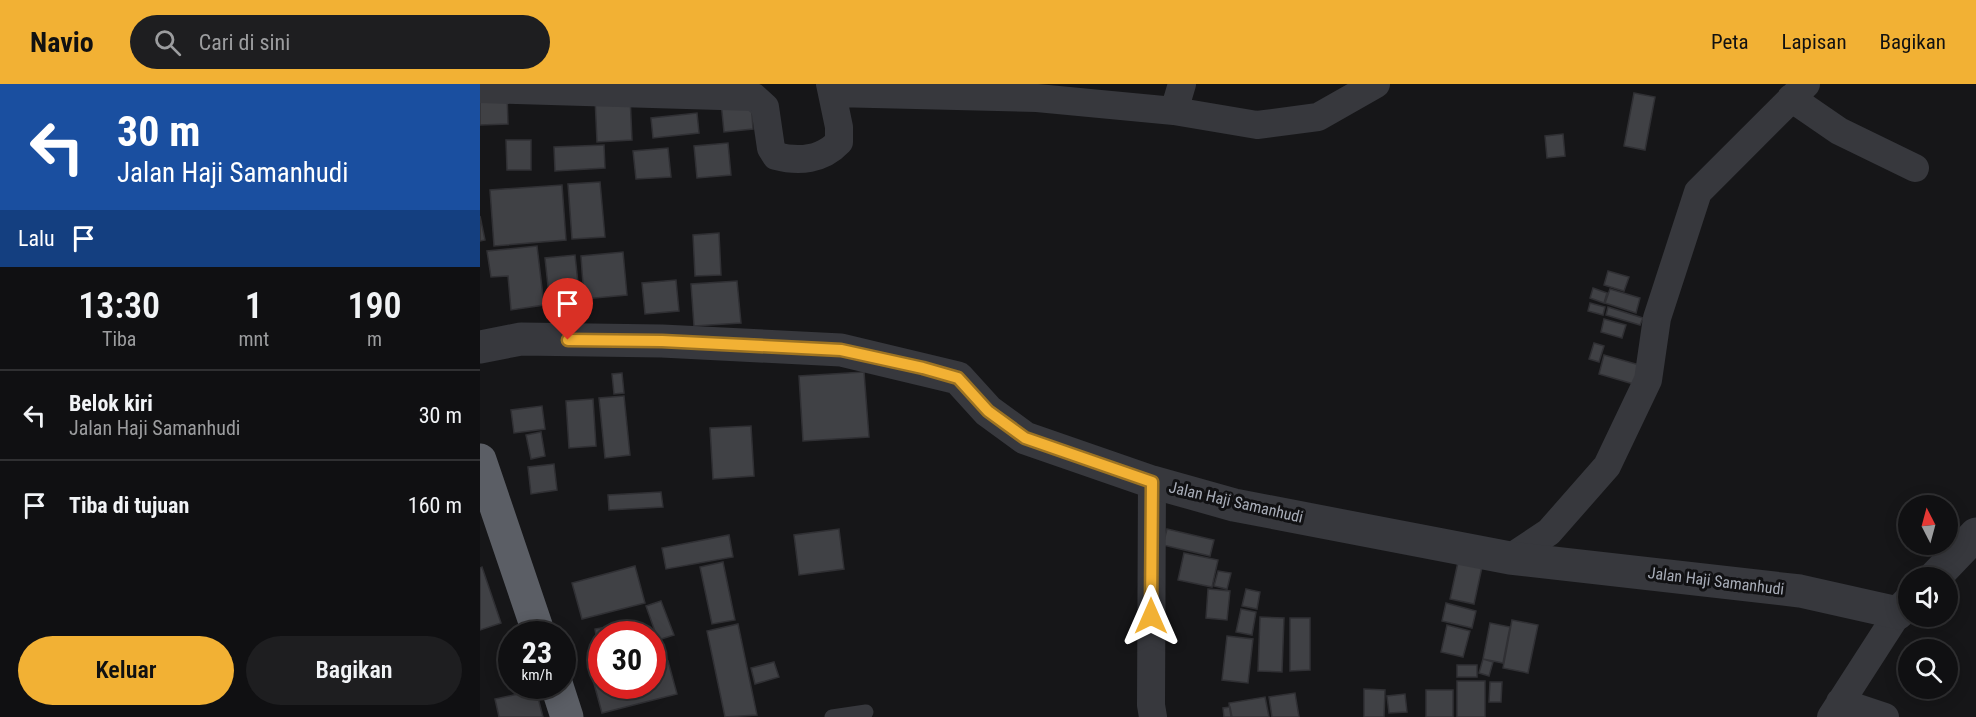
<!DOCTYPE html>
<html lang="id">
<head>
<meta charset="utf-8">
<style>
  :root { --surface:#101012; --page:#1e1e20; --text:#f1f3f6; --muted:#9c9d9f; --line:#303032; --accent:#f2b134 }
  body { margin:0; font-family:"Roboto Condensed",sans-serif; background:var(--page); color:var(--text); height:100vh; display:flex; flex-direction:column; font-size:22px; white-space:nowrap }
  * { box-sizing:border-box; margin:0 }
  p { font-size:20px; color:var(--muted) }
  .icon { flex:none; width:33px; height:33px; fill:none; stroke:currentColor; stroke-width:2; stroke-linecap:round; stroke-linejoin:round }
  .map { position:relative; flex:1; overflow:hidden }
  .side { display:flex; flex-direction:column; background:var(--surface); width:480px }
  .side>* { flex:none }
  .banner { background:#1a4fa0; color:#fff; overflow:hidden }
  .needle { width:39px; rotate:354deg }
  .tools { position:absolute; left:1418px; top:411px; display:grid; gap:12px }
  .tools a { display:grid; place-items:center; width:60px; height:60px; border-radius:50%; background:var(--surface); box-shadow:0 3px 15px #0003,0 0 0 2px var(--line); font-size:30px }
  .speed { position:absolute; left:18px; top:537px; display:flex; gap:12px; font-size:30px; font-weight:700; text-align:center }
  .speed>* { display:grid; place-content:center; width:78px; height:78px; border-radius:50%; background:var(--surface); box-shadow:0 3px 15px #0003,0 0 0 2px var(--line); line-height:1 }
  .speed small { font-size:15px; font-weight:400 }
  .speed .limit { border:9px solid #d22; background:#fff; color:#111 }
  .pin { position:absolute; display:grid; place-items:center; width:51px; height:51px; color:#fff; margin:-62px -26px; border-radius:50% 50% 50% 0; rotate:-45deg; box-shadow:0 0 6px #0007 }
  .pin .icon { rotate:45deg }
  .me { position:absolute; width:66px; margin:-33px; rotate:0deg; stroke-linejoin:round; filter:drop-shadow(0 0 4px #0008) }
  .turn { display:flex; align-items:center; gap:21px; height:126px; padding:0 18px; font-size:27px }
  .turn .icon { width:78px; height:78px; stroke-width:2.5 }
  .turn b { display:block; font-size:42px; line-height:51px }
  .then { display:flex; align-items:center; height:57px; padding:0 18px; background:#0003; gap:12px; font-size:22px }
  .eta { display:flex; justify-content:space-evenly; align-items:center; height:102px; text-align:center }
  .eta b { font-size:36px; font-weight:600; line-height:42px }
  .button { display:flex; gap:12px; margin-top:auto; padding:12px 18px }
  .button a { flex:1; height:69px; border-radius:36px; background:var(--accent); color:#111; font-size:24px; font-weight:600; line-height:69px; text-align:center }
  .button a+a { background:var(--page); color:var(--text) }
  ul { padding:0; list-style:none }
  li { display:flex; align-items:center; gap:18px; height:90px; padding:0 18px; border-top:2px solid var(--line) }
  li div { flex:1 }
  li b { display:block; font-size:22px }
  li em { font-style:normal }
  header { display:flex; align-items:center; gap:36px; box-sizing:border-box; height:84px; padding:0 30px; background:var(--accent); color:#111 }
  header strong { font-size:28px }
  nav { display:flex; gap:33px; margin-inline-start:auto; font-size:21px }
  .search { width:420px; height:54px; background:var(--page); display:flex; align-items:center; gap:15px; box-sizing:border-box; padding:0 21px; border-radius:33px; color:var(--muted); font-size:22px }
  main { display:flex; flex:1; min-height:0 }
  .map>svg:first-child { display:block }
  .building { fill:#404145; stroke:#303034; stroke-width:1.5 }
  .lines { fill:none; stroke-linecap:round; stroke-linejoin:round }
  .service { stroke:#37383d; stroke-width:15 }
  .minor { stroke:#37383d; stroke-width:28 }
  .tertiary { stroke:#37383d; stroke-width:33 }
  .trunk { stroke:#5b5e65; stroke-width:33 }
  .route-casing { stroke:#9d7322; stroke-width:15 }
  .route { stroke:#f2b134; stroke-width:10 }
  .labels { text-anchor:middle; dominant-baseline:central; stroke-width:6; stroke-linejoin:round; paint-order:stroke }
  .street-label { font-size:16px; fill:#a8adb8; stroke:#111113 }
</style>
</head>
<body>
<header>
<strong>Navio</strong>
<div class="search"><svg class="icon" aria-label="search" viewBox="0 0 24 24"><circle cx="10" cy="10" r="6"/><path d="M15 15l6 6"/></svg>Cari di sini</div>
<nav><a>Peta</a><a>Lapisan</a><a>Bagikan</a></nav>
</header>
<main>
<section class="side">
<div class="banner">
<div class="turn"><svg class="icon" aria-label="left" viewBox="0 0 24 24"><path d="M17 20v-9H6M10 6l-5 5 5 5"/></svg><div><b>30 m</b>Jalan Haji Samanhudi</div></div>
<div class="then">Lalu<svg class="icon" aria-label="arrive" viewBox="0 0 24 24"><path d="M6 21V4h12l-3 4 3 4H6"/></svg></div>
</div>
<div class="eta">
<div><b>13:30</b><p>Tiba</p></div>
<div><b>1</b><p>mnt</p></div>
<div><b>190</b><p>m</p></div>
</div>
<ul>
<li><svg class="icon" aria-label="left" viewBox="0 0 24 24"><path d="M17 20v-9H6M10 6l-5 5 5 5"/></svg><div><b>Belok kiri</b><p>Jalan Haji Samanhudi</p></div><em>30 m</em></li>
<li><svg class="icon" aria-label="arrive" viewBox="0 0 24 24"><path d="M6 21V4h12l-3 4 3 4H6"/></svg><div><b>Tiba di tujuan</b></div><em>160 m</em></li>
</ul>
<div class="button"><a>Keluar</a><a>Bagikan</a></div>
</section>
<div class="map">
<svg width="1496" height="633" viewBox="0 0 1496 633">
  <rect width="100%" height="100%" fill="#161618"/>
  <!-- building -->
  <path class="building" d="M27,9L28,40L0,41V10Z
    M1154,9L1175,13L1165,66L1144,62Z
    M150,12L152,56L117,58L115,14Z
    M271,16L273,45L244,48L241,18Z
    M217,29L219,49L173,54L171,34Z
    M1083,50L1085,72L1067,74L1065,52Z
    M26,56H51V86H27Z
    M248,59L251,91L217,94L214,62Z
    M124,61L125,84L75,87L74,63Z
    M188,64L191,93L156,95L153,67Z
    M120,98L125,153L92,155L88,100Z
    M82,101L86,156L14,162L10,106Z
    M0,132L5,156L0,157Z
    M239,149L241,191L215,192L213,151Z
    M57,162L64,221L31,226L28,192L11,193L7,167Z
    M143,168L147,211L104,215L101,172Z
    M95,171L100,218L70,221L65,174Z
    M1128,187L1149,193L1144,207L1124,201Z
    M196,196L199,227L165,230L162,199Z
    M257,197L261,239L214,242L211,200Z
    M1113,204L1127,209L1124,219L1110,214Z
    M1130,205L1160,214L1156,229L1125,219Z
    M1110,219L1125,223L1123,231L1108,227Z
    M1128,223L1163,234L1160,241L1126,231Z
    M1124,235L1146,241L1142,254L1121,248Z
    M1114,259L1124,262L1119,278L1109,275Z
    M1124,271L1163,282L1157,301L1119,290Z
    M384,288L389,353L323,357L319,292Z
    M142,289L144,309L134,310L132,290Z
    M144,312L150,371L125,374L119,314Z
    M113,315L116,362L89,364L86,317Z
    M62,322L65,345L34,349L31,326Z
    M271,342L274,392L233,395L230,344Z
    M61,348L65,372L51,375L46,351Z
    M74,380L77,406L51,410L48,383Z
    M181,408L183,423L129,426L128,411Z
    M359,445L364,485L319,491L314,451Z
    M687,445L734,456L730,472L683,461Z
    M249,451L253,473L186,485L182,464Z
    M704,469L738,476L732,503L698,496Z
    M243,478L255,536L232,540L220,483Z
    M978,478L1002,483L994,520L970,515Z
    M155,482L165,519L102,535L92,499Z
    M2,483L21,539L0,546V484Z
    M738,487L751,489L747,505L734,502Z
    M728,505L750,507L747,536L726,534Z
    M766,505L780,508L777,525L762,522Z
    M181,517L194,551L178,556L166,522Z
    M966,519L996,527L992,544L962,537Z
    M761,525L776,528L772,551L756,548Z
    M780,533L804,534L802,588L778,587Z
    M810,534H830V586L810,587Z
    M1032,536L1058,541L1048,589L1023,584Z
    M1010,539L1030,543L1023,579L1003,575Z
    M144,540L145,550H122V563H118L115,545Z
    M258,540L277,631L245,633L227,547Z
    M967,541L990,547L983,573L961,568Z
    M747,552L773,555L768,599L742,596Z
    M177,564L180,575L172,576V565Z
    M122,569V586H119L117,570Z
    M1003,575L1013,578L1009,592L999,589Z
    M188,577L197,610L122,629L113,596L122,594V602H172V581Z
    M294,578L299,593L275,600L271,584Z
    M977,581H997V593H977Z
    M977,597H1005V633H977Z
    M1010,598H1022L1021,618H1009Z
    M884,605L905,606L904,633H884Z
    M56,606L63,633H19L15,615Z
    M946,606H973V633H946Z
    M815,609L819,633H792L789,613Z
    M925,610L927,628L909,629L907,612Z
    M785,613L789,633H751L749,619Z
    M750,623L752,633H744L743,624Z"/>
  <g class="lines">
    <!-- service -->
    <path class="service" d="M352,633L386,628"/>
    <!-- minor -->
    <path class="minor" d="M0,5L274,13L285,23L291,64L296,72C319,78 342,76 359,58V43L350,0
      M353,9L557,14L694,27L777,41L838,33L896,0
      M1311,14L1359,47L1435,84
      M694,27L702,0
      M672,398L671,621L673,633
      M1030,474L1069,448L1127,382L1168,296L1177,234L1218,108L1326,0
      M1360,618L1405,633
      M1351,633L1418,529"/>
    <!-- tertiary -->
    <path class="tertiary" d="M0,263L41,255L182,257L361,266L478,294L508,327L545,354L672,398L754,421L1030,474L1320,507L1418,529L1428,519
      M1454,494L1496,450"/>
    <!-- trunk -->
    <path class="trunk" d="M0,376L59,550
      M77,602L87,633"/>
  </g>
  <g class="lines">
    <!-- route casing -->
    <g class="route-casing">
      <path id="route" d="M88,256L182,257L361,266L443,284L478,294L508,327L545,354L672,398L671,532"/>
    </g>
    <!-- route -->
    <use href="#route" class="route"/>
  </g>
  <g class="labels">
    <!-- street labels -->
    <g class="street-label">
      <text transform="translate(756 418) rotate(13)">Jalan Haji Samanhudi</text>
      <text transform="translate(1236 497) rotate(7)">Jalan Haji Samanhudi</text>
    </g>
  </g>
</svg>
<div class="tools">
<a><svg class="needle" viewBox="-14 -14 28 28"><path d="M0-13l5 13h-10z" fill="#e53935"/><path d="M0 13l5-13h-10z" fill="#9c9d9f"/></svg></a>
<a><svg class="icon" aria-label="sound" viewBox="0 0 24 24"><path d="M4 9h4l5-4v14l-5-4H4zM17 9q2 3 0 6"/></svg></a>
<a><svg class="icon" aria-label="search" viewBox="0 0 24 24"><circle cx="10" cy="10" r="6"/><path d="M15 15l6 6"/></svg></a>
</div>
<div class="speed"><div>23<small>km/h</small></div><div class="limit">30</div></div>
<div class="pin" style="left:88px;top:256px;background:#d93025"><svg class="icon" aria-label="arrive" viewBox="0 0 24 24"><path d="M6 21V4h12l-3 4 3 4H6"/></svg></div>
<svg class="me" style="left:671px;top:532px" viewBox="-20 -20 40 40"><path d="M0-17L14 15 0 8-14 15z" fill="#f2b134" stroke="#fff" stroke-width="4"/></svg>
</div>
</main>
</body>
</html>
